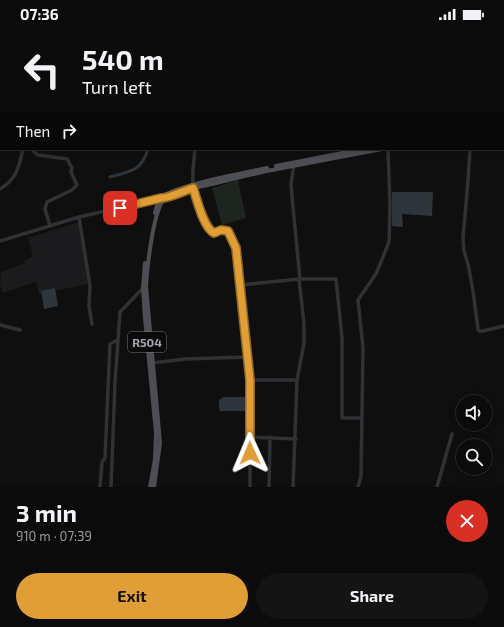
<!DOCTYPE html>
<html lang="en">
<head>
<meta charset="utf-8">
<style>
  :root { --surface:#0b0b0c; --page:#141415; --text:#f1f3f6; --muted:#9a9b9d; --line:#2b2b2d; --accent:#e09e37 }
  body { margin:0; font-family:"Exo 2",sans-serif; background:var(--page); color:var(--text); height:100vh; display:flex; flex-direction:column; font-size:15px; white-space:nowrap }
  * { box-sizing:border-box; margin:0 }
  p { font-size:13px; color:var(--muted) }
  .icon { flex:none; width:22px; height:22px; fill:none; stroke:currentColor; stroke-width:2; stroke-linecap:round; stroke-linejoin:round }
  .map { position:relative; height:459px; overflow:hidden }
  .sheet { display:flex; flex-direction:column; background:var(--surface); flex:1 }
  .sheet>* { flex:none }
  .banner { position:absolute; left:0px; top:0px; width:504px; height:122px; box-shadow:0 2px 10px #0003,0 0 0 1px var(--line); background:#0b0b0c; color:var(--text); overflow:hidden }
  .controls { position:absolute; left:456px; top:367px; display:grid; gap:8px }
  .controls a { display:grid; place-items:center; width:36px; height:36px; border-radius:50%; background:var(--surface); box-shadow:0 2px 10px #0003,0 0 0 1px var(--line); font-size:20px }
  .pin { position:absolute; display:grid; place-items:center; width:34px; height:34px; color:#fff; margin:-17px; border-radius:8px; box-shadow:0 2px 6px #0006 }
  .me { position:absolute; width:44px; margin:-22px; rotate:359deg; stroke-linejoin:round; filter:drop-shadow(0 0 3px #0008) }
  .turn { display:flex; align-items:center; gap:14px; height:84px; padding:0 16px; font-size:18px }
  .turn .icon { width:52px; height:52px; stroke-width:2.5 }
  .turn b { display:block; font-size:28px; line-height:34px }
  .then { display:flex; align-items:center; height:38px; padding:0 16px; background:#0003; gap:8px; font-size:15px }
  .round { display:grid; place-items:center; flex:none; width:42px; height:42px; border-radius:21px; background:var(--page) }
  .summary { display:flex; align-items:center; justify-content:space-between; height:68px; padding:0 16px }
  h1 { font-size:24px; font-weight:700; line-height:30px }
  .action { display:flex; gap:8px; margin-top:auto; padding:8px 16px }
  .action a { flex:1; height:46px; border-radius:24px; background:var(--accent); color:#111; font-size:16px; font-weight:700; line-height:46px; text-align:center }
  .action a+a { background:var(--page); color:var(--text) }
  .status { display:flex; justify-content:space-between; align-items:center; height:28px; padding:0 20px; background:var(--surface); direction:ltr }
  .status svg { height:11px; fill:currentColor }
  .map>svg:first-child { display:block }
  .built { fill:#1b1b1d }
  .green { fill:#1e241e }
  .water { fill:#2e363c }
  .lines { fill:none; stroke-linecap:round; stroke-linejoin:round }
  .canal { stroke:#2e363c; stroke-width:3 }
  .minor { stroke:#303135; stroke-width:3.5 }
  .major { stroke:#4d4e53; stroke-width:4 }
  .route-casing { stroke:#926724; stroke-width:10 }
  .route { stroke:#e09e37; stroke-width:7 }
  .labels { text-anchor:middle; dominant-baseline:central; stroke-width:4; stroke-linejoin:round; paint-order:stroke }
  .shield { fill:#0a0a0b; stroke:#74777e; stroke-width:1 }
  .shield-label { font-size:12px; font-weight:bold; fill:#a1a6b0 }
</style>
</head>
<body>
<div class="status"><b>07:36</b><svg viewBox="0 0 49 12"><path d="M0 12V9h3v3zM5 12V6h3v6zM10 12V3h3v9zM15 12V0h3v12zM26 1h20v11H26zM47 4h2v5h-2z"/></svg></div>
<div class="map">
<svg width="504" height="459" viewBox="0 0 504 459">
  <rect width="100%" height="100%" fill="#0f0f10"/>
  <!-- built -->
  <path class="built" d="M79,194L88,256L39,266L36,254L3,265L0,256L1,244L25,235L24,233L33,228L28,210Z"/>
  <!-- green -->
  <path class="green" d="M238,152L246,190L222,197L212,160Z"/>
  <!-- water -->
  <path class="water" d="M392,164H433L432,188L402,186L403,199L392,198Z
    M55,260L58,278L44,281L41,263Z
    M223,369H245V383H220L219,379V372Z"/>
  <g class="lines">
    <!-- canal -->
    <path class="canal" d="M115,0L116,1
      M110,149C130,143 141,144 148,121"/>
    <!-- minor -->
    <path class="minor" d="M159,0V1
      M438,0L440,1
      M10,1V0
      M411,1L413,0
      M487,1V0
      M0,27L1,25
      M503,91H504
      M31,121L38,127L67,131L72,140L71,144L77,157L72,162L47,174L45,181L50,198
      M195,121C194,133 192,144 193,156C193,166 205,200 214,205L221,202L228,203L236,220L250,352V459
      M470,121L468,153L463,210L464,223L468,236L473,263L478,301L479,303H483L504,298
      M294,136L291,156L292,169L300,251
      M0,161C17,151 19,139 23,121
      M79,189L90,258L89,278L92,296
      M0,213L79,189L162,170
      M240,257L300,251H336L342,310V390H362
      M0,297L20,302
      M152,335L185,331L248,329
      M250,352H297L293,459
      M297,352L304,315V296L299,251
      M250,409L296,411
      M100,459L102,434L105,430L110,316L118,312
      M111,459L115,354L120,284L143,260
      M269,459L270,409
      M358,459L361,448L363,320L358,272L376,246L389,214L390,178L388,121
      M437,459L452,406"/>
    <!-- major -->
    <path class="major" d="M462,1V0
      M465,1V0
      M276,138L363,121
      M155,185C156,180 158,174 161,170C171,158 248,144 267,140
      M145,235L143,260L145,290L156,405L155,431L150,459
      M154,459L160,415L146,258C147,242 153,181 165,170C175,162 199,159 212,156C233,151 255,145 277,141C312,134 347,128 382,121"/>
  </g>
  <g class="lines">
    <!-- route casing -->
    <g class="route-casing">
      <path id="route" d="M120,180L161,170C167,171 186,162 193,160C197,171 203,199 214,205L221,202L228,203L236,220L250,352V425"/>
    </g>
    <!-- route -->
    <use href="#route" class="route"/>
  </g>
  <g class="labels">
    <!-- shield labels -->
    <rect class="shield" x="128" y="304" width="38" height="20" rx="3"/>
    <g class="shield-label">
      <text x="147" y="314">R504</text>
    </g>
  </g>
</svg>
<div class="controls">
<a><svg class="icon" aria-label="sound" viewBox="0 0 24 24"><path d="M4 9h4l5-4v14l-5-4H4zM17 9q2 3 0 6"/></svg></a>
<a><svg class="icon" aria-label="search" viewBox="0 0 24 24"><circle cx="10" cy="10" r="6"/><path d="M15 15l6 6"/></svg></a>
</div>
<div class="pin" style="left:120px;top:180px;background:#d93025"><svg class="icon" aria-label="arrive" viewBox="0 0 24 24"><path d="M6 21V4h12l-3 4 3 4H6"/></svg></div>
<svg class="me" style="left:250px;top:425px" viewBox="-20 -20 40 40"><path d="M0-17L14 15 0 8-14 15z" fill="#e09e37" stroke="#fff" stroke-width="4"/></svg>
<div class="banner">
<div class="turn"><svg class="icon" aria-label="left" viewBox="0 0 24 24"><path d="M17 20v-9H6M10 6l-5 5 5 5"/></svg><div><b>540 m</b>Turn left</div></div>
<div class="then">Then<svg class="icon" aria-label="right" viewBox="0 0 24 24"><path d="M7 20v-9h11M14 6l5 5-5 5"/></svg></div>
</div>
</div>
<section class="sheet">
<div class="summary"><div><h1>3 min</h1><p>910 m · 07:39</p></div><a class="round" style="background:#d93025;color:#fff"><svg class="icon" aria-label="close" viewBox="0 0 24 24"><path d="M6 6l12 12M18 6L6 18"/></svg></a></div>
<div class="action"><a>Exit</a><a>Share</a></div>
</section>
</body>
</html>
